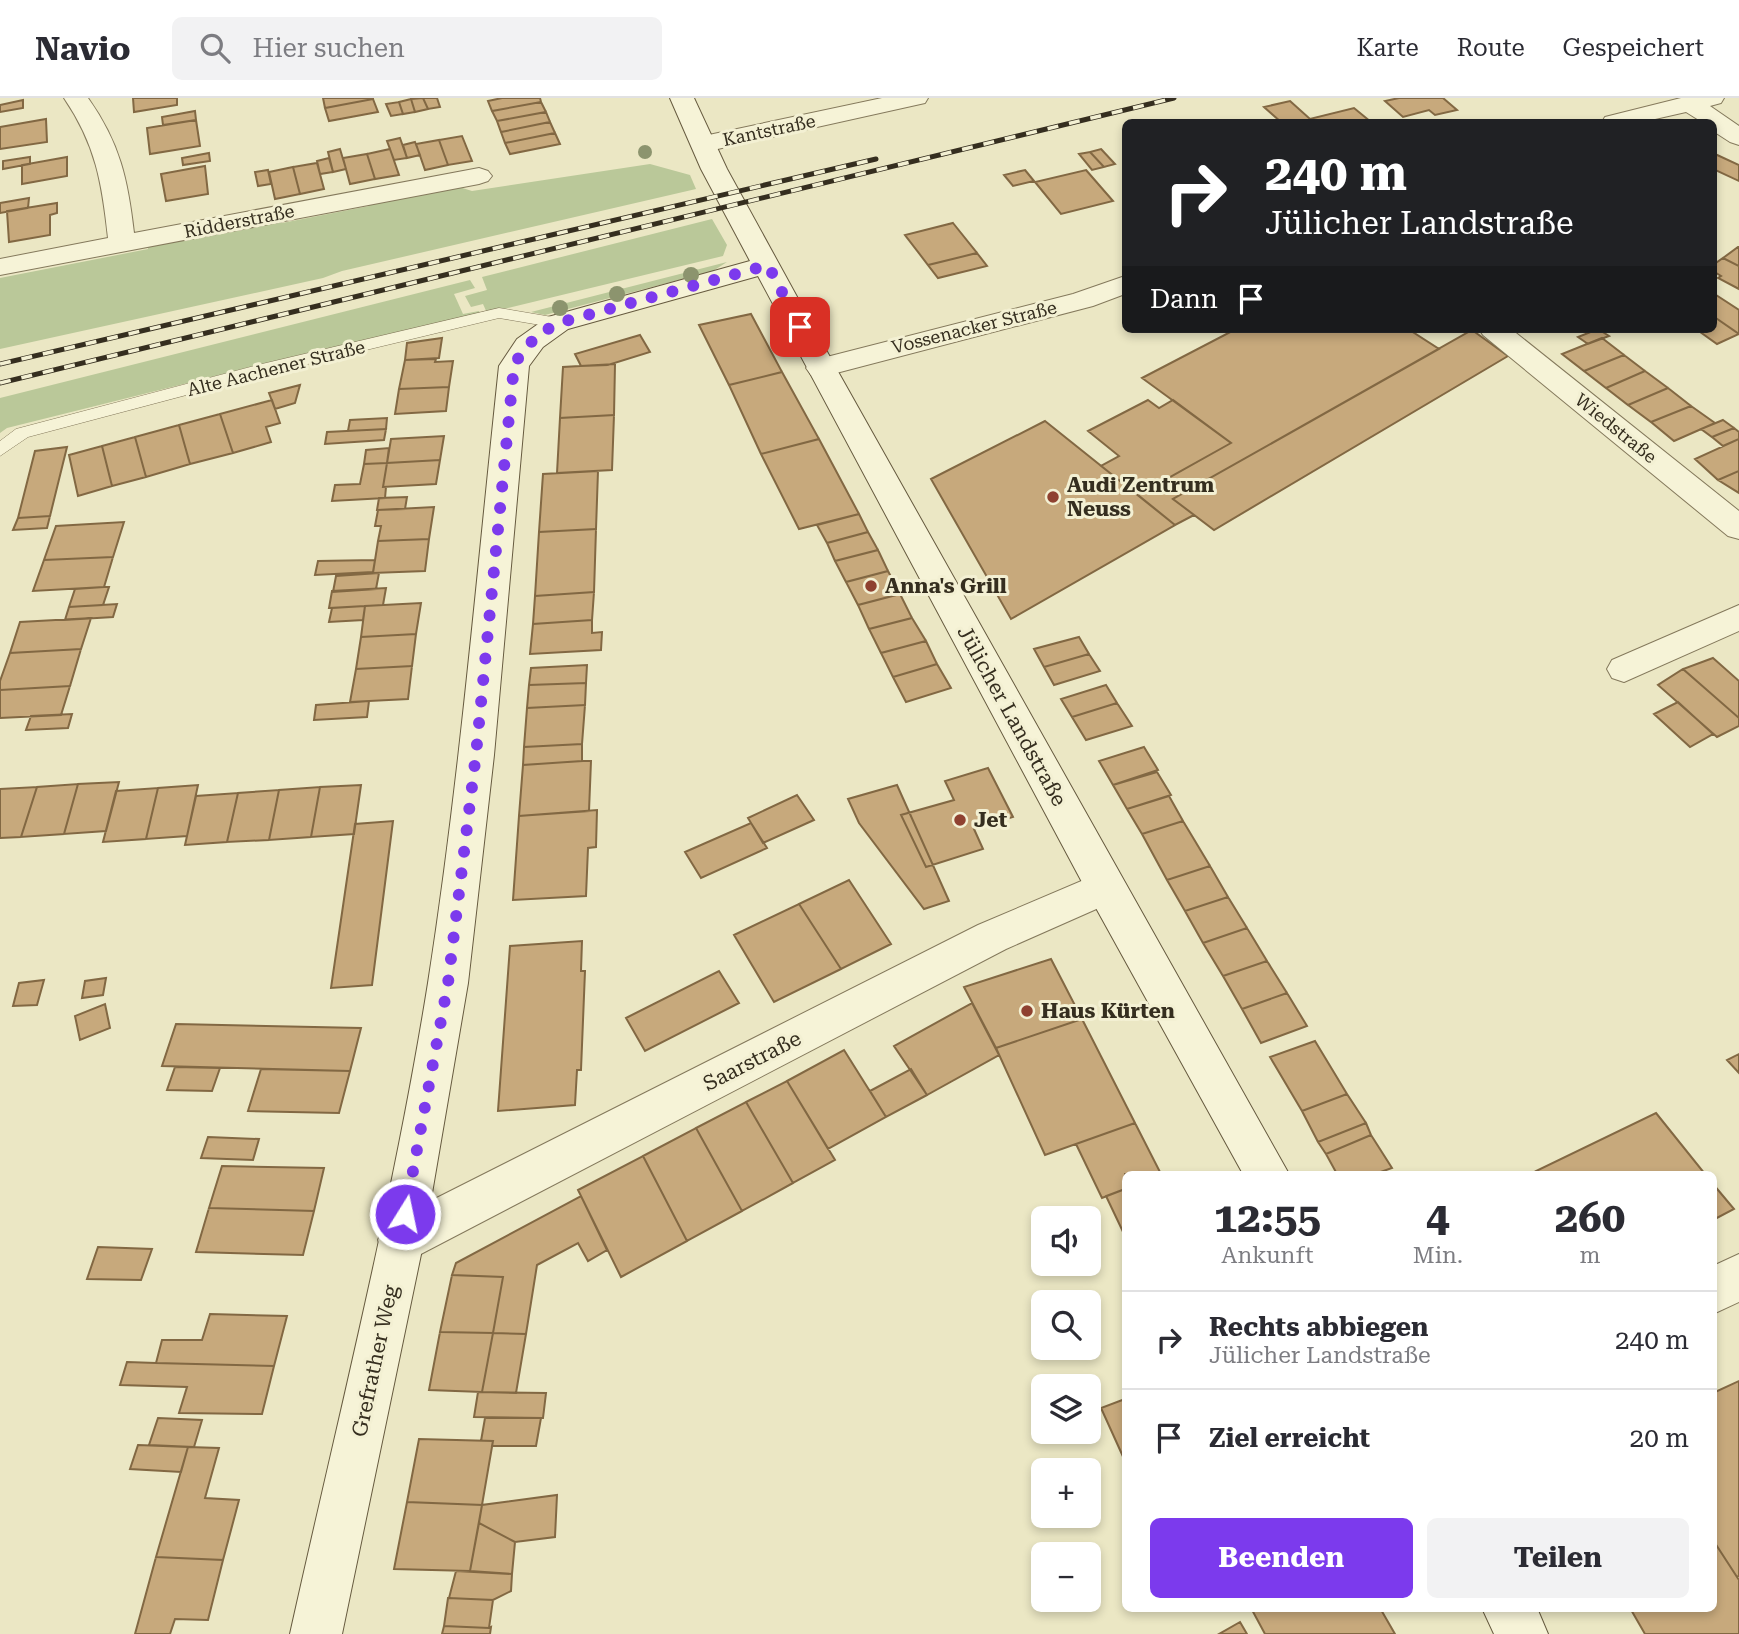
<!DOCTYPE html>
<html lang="de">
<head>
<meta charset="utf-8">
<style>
  :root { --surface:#fff; --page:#f2f2f3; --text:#2b2b33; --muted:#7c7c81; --line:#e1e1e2; --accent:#7c3aed }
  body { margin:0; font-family:"Roboto Serif",serif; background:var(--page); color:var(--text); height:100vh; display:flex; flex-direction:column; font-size:26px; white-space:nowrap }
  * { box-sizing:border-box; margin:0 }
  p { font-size:23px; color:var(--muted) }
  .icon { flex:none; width:38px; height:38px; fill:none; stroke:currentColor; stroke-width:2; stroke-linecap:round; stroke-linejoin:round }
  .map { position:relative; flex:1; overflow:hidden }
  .side { position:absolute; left:1122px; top:1073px; width:595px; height:441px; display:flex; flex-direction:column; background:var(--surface); border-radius:10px; box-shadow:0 4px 10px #0003 }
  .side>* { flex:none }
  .hud { position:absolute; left:1122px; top:21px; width:595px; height:214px; border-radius:10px; box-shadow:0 4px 10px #0003; background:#202124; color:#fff; overflow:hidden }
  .buttons { position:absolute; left:1031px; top:1108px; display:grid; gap:14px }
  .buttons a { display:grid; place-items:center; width:70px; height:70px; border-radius:10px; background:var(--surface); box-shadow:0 4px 10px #0003; font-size:35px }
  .pin { position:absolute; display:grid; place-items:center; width:60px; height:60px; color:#fff; margin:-30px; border-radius:14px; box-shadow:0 4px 10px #0006 }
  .me { position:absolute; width:77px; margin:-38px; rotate:10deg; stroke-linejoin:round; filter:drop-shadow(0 0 5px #0008) }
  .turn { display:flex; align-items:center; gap:24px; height:147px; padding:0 28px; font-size:32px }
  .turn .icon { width:91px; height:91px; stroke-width:2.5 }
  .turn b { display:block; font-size:49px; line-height:60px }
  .then { display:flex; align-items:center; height:66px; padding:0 28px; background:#0003; gap:14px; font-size:26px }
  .eta { display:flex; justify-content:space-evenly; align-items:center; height:119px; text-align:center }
  .eta b { font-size:42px; font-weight:700; line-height:49px }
  .button { display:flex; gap:14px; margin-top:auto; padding:14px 28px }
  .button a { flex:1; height:80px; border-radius:10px; background:var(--accent); color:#fff; font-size:28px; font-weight:700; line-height:80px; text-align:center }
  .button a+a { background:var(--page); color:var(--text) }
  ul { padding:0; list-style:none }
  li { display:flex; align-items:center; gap:21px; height:98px; padding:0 28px; border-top:2px solid var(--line) }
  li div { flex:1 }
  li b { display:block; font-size:26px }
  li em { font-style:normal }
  header { display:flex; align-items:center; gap:42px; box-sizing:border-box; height:98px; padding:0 35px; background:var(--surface); border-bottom:2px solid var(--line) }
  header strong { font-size:33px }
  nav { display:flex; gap:38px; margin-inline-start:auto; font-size:24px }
  .search { width:490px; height:63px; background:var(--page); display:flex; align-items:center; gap:18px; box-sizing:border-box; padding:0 24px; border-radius:10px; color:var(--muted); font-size:26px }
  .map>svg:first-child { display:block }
  .green { fill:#bac899 }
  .building { fill:#c7a97c; stroke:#826843; stroke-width:2 }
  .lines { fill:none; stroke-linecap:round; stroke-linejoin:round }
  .lane-casing { stroke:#84795c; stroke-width:1 }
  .street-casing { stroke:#84795c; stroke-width:2 }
  .secondary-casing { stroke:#665a3f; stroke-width:2 }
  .lane { fill:#f6f3d7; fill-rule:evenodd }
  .street { fill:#f6f3d7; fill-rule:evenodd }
  .secondary { fill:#f6f3d7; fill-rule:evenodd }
  .rail-casing { stroke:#352e1f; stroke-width:5 }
  .rail { stroke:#f3f0d3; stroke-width:3.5; stroke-dasharray:11; stroke-linecap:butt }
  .tree { fill:#8c946e }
  .route { stroke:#7c3aed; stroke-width:12; stroke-dasharray:0 21.6 }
  .poi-dot { fill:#8f4130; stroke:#f3f0d3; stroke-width:2.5 }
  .labels { text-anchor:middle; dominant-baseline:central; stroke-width:6; stroke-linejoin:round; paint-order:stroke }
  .far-street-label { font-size:18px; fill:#352e1f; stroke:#f3f0d3 }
  .poi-label { font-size:21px; font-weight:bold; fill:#352e1f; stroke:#f3f0d3; text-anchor:start }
  .street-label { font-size:21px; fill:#352e1f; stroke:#f3f0d3 }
</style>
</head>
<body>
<header>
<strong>Navio</strong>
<div class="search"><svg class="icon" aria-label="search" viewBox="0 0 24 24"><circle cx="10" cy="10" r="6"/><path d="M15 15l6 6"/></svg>Hier suchen</div>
<nav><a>Karte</a><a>Route</a><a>Gespeichert</a></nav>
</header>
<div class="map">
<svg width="1739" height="1536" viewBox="0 0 1739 1536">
  <rect width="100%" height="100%" fill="#ebe7c4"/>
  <!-- green -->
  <path class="green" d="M650,66L690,77L696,91L342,173L323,180L0,251V180L148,151V145L280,121L282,125L369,108L368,103L453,87L472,93Z
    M712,121L727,147L723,158L487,215L483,206L471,209L465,198L487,192L482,179Z
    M727,164L713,173L545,217L531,214Z
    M470,182L475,190L454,196L463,216L479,213L481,217L252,269L7,330L0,335V300Z"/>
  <!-- building -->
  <path class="building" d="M133,0H177V7L134,14Z
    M323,0H373V1L325,10Z
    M423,0L428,11L415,14L411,1Z
    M423,0H437L440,9L428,11Z
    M502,0H540L541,4L492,13L488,3Z
    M1399,0H1443L1457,12L1435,17L1429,12L1403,19L1385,3Z
    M373,1L378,14L329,23L325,10Z
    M411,1L415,14L403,16L399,4Z
    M23,2V10L0,14V7Z
    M1290,3L1310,21L1354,10L1371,24H1281L1264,9Z
    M399,4L403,16L391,18L386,6Z
    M541,4L546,14L497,23L492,13Z
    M195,13L196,22L163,27L162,19Z
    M546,14L550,24L501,34L497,23Z
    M46,21L47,44L0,51V29Z
    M196,22L200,48L150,56L147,30Z
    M550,24L555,35L505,45L501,34Z
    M555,35L560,46L510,56L505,45Z
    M462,38L472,63L448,67L439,42Z
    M400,40L407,60L394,62L387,43Z
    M439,42L448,67L425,72L416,46Z
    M415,44L420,57L407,60L403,47Z
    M340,51L346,71L333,74L328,54Z
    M390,51L399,77L375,81L367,56Z
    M1101,51L1115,66L1104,69L1090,54Z
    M1090,54L1104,69L1092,72L1079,56Z
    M209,55L210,63L183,67L182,60Z
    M367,56L375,81L350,86L343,60Z
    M1715,56L1739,67V83L1713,71Z
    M30,59V66L3,71V63Z
    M67,59V78L22,86V67Z
    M329,60L333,74L320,76L317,63Z
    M317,65L324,91L300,96L293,69Z
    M205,68L208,96L166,103L161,76Z
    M293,69L300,96L275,101L269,74Z
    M268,72L271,86L258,88L255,74Z
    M1025,72L1034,83L1013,88L1004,77Z
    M1086,72L1113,103L1061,116L1035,84Z
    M29,100L28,110L0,115V105Z
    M57,105V115L50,117V137L9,144L7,113Z
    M953,125L977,155L928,167L905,137Z
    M1738,149H1739V168L1723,160Z
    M977,155L987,168L938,180L928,167Z
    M1723,160L1739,168V191L1718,180L1721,178L1713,173V167Z
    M1713,195L1739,212V236L1713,218Z
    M751,216L782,274L729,287L699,227Z
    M1713,218L1739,236L1717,246L1696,231H1713Z
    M1236,231H1408L1439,251L1173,401L1194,417L1175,427L1138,397L1231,345L1142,280Z
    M1598,231L1609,238L1588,246L1578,239Z
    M1472,232L1508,258L1214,432L1173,401Z
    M640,237L650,254L608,267L581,268L575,256Z
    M442,240L439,260L405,262L407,245Z
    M1602,240L1624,257L1584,273L1562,256Z
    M1624,257L1645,273L1606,290L1584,273Z
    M436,261L435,264L453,263L449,289L399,291L405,262Z
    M615,266L614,317L560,320L563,269Z
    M1645,273L1668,290L1628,307L1606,290Z
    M782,274L819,341L761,356L729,287Z
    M300,287L295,305L275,311L269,295Z
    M449,289L446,313L395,316L399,291Z
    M1668,290L1691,308L1651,324L1628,307Z
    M272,302L280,325L266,329L271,344L233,355L220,316Z
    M1148,302L1159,310L1173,302L1231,345L1138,397L1101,368L1119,358L1088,333Z
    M1691,308L1715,325L1674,343L1651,324Z
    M220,316L233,355L190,366L179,327Z
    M614,317L612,372L557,375L560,320Z
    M387,320L386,331L348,333L350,322Z
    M1723,322L1734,330L1712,339L1701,331Z
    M1045,323L1175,427L1011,521L931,381Z
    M179,327L190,366L146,379L135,339Z
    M1734,330L1739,334V341L1723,348L1712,339Z
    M386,331L384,342L325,346L327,334Z
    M444,338L440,362L387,365L391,341Z
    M135,339L146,379L112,388L102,348Z
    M819,341L859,416L799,431L761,356Z
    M1739,341V373L1718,382L1695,361Z
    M102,348L112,388L78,398L69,357Z
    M67,349L50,418L18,420L35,353Z
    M389,350L387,365L364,366L366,352Z
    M440,362L436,386L383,389L387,365Z
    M387,365L383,389H386L385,400L332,403L335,387L360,386L364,366Z
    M598,373L596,431L539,434L543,376Z
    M1739,373V395L1718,382Z
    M407,399L405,411L377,412L379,400Z
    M434,409L429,441L378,443L381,428H375L378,412Z
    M859,416L868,434L827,445L817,427Z
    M50,418L47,430L13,432L18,420Z
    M124,424L113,459L44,462L56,428Z
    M596,431L594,494L535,498L539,434Z
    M868,434L878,452L835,463L827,445Z
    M429,441L425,473L373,475L378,443Z
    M878,452L888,473L846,484L835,463Z
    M113,459L104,489L33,493L44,462Z
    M375,462L373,474L315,477L318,463Z
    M888,473L900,496L858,507L846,484Z
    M379,475L376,491L333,494L336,478Z
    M104,489H109L103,507L69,509L75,491Z
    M386,490L383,507L329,510L332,493Z
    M594,494L592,522L533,526L535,498Z
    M900,496L912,520L869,531L858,507Z
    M421,505L416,536L361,539L365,508Z
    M117,506L113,519L65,522L69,509Z
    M365,508L363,522L329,524L332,510Z
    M91,520L81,551L10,555L20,524Z
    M912,520L926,543L881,555L869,531Z
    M592,522V535L602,534L601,552L530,556L533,526Z
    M416,536L412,568L356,571L361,539Z
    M1079,539L1089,556L1044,569L1034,551Z
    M926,543L937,566L893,579L881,555Z
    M81,551L70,588L0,592V583L10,555Z
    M1089,556L1100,573L1054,587L1044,569Z
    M1713,560L1739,583V620L1683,571Z
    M937,566L951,590L906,604L893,579Z
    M587,567L586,585L529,587L531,570Z
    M412,568L408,601L350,604L356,571Z
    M1683,571L1739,620V628L1717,639L1658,587Z
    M586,585L585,607L527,610L529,587Z
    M1106,587L1117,605L1072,619L1061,601Z
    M70,588L61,617L0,620V592Z
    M369,603L367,619L314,622L316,607Z
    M1678,604L1713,636L1690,649L1654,616Z
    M1117,605L1132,628L1086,642L1072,619Z
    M585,607L582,646L524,649L527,610Z
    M72,616L68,630L26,632L31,618Z
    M582,646V663L523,667L524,649Z
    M1144,649L1158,672L1113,687L1099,663Z
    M582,663H591L589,713L519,718L523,667Z
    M988,670L1013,719L974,731L983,751L926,769L901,717L954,702L945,683Z
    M1157,674L1171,697L1127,711L1113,687Z
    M119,684L106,733L64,736L78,686Z
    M78,686L64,736L21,739L37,689Z
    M198,687L187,738L146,741L158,690Z
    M361,687L354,736L311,739L320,689Z
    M897,687L949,803L924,811L859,725L848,701Z
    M37,689L21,739L0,740V691Z
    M320,689L311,739L269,742L279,692Z
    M158,690L146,741L103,744L116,693Z
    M279,692L269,742L227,744L238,695Z
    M238,695L227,744L185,747L196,698Z
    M797,697L814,722L763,745L748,720Z
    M1169,698L1183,723L1142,736L1127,711Z
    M597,712L596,749L588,750L586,798L513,802L519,718Z
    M393,723L372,887L331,890L355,726Z
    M1183,723L1210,768L1167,782L1142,736Z
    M751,725L767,750L701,780L685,754Z
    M1210,768L1228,799L1185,813L1167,782Z
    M849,782L891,846L841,871L799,806Z
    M1228,799L1247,830L1203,845L1185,813Z
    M799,806L841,871L774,904L734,837Z
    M1247,830L1267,863L1223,878L1203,845Z
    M582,843L581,873H585L581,972H577L575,1007L498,1013L510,848Z
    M1051,861L1082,921L996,950L964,889Z
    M1267,863L1287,895L1242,911L1223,878Z
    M719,873L739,905L645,953L626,920Z
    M106,880L103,897L82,900L85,883Z
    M44,882L37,907L13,908L19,885Z
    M1287,895L1307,928L1261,945L1242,911Z
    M972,905L999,957L927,997L894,948Z
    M105,906L110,930L80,942L75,918Z
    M1082,921L1135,1025L1045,1057L996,950Z
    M176,926L361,930L350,973L162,968Z
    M1315,943L1347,996L1302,1013L1270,959Z
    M844,952L886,1019L828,1051L787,983Z
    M1739,956V975L1727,962Z
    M175,969L220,970L212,993L167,992Z
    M261,971L350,973L339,1015L248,1013Z
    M911,971L927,997L886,1019L870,993Z
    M787,983L835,1062L793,1085L746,1004Z
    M1347,996L1366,1025L1318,1044L1302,1013Z
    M746,1004L793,1085L742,1113L696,1030Z
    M1656,1015L1705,1076H1539L1536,1073Z
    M1135,1025L1161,1076H1125V1091L1102,1100L1076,1046Z
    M1366,1025L1371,1037L1326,1056L1318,1044Z
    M696,1030L742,1113L687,1143L643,1058Z
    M1371,1037L1392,1070L1375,1076H1337L1326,1056Z
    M208,1039L259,1041L253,1062L201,1060Z
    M643,1058L687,1143L621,1179L578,1092Z
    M222,1068L324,1070L314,1113L209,1110Z
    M1713,1086L1734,1111L1713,1122Z
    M1125,1091V1138L1106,1098Z
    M581,1098L607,1152L588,1163L578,1145L537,1167L526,1236L493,1235L503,1179L452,1177L456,1165Z
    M209,1110L314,1113L303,1157L196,1154Z
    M98,1149L152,1151L141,1182L87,1181Z
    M452,1177L503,1179L493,1235L440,1234Z
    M210,1216L287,1218L274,1268L156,1265L162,1242H202Z
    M440,1234L493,1235L482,1294L429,1292Z
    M493,1235L526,1236L516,1295L482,1294Z
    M127,1264L156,1265L274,1268L262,1316L179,1315L187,1289L120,1287Z
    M1739,1283V1478L1737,1479L1713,1442V1295Z
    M478,1294L546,1295L543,1320L474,1319Z
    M1125,1301V1363L1101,1310Z
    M158,1320L202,1322L194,1349L149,1347Z
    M485,1320H541L536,1348H492L493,1343H481Z
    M419,1341L493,1343L482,1407L407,1404Z
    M138,1347L188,1349L181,1374L130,1371Z
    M188,1349L219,1350L205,1400L239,1402L223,1462L156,1459Z
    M557,1397L555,1439L515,1444L479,1425L482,1407Z
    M407,1404L482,1407L470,1473L394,1471Z
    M479,1425L515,1444L512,1476L470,1473Z
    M1713,1442L1739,1482V1536H1645L1630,1510H1713Z
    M156,1459L223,1462L208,1522L175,1521L170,1536H135Z
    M456,1473L512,1476L511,1493L493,1502L449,1500Z
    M448,1500L493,1502L489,1530L444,1528Z
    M1251,1510H1380L1395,1536H1265Z
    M1240,1524L1247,1536H1219Z
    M444,1528L489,1530L491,1529L490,1536H442Z"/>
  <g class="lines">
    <!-- lane casing -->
    <g class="lane-casing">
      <path id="lane" d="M499,210L558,220L566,225L558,230L499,220L262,277L28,339L0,358V343L16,331L262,266Z"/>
    </g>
    <!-- street casing -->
    <g class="street-casing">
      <path id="street" d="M64,0H88C120,45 128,82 134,135L479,70L488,73L492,78L488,83L479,86L0,177V161L108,140C102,85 96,47 64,0Z
        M882,0H928L925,5L916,7L704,54L695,51L691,46L695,41L704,38Z
        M1681,0H1724L1721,5L1710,8L1739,28V47L1730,44L1713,33V24H1702L1686,14L1642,24H1602L1605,19Z
        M1125,178V196L1093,208L821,279L811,277L806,270L811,263L1073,196Z
        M1479,231H1511L1739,413V441L1728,438L1483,237Z
        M1739,507V533L1624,584L1612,580L1607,571L1612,562Z
        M1105,773L1119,777L1124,789L1119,801L1006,851L417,1158L401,1164L385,1158L378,1142L385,1126L978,827Z
        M1739,1156V1204L1713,1216V1168Z"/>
    </g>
    <!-- secondary casing -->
    <g class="secondary-casing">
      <path id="secondary" d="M670,0H694L727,71L836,270L1289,1076H1243L1091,801L758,178L568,231L543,249L529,268L494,657L468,885L424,1142L342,1536H290C338,1320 393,1104 428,885C460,680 477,473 499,268L517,241L548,219L750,163L701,71Z
        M1482,1510H1537L1548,1536H1494Z"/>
    </g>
    <!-- lane -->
    <use href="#lane" class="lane"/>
    <!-- street -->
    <use href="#street" class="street"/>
    <!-- secondary -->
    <use href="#secondary" class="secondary"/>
    <!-- rail casing -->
    <g class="rail-casing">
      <path id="rail" d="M0,266L876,61
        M0,285L1174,0"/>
    </g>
    <!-- rail -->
    <use href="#rail" class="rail"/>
  </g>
  <!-- trees -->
  <g class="tree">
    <circle cx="645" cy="54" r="7"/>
    <circle cx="691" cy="177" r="8"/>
    <circle cx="617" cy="196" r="8"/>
    <circle cx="560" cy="210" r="8"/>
  </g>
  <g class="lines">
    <!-- route -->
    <path class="route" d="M405,1116L448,885L476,656L514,268C525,246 538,237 558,225L768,167L800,229"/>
  </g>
  <!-- markers -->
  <g class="poi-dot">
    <circle cx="1053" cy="399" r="7"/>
    <circle cx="871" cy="488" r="7"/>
    <circle cx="960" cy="722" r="7"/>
    <circle cx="1027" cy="913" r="7"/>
  </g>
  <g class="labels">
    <!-- far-street labels -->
    <g class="far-street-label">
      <text transform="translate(769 32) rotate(-12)">Kantstraße</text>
      <text transform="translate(239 123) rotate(-11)">Ridderstraße</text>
      <text transform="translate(974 229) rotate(-14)">Vossenacker Straße</text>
      <text transform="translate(276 270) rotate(-14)">Alte Aachener Straße</text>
      <text transform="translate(1616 330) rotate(39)">Wiedstraße</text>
    </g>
    <!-- poi labels -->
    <g class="poi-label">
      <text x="1067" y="387">Audi Zentrum<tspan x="1067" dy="24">Neuss</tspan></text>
      <text x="885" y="488">Anna's Grill</text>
      <text x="974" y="722">Jet</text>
      <text x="1041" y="913">Haus Kürten</text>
    </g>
    <!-- street labels -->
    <g class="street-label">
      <text transform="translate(1012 618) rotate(61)">Jülicher Landstraße</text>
      <text transform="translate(752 963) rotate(-27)">Saarstraße</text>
      <text transform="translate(375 1263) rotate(-78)">Grefrather Weg</text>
    </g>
  </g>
</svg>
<div class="buttons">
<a><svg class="icon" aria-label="sound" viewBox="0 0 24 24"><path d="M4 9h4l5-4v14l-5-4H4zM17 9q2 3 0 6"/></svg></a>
<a><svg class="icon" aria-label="search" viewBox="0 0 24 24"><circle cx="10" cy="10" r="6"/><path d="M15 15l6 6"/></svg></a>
<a><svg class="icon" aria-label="layers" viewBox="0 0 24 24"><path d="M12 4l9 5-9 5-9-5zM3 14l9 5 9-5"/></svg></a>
<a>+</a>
<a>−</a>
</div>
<div class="pin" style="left:800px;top:229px;background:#d93025"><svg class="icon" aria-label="arrive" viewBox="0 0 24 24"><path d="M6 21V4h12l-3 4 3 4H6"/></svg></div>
<svg class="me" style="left:405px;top:1116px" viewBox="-20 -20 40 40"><circle r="17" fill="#7c3aed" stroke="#fff" stroke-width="3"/><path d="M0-11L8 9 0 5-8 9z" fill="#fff"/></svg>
<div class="hud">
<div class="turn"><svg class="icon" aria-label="right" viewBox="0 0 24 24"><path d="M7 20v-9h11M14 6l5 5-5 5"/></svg><div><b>240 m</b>Jülicher Landstraße</div></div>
<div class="then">Dann<svg class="icon" aria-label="arrive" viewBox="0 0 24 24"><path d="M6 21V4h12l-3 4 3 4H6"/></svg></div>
</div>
<section class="side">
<div class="eta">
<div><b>12:55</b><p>Ankunft</p></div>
<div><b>4</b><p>Min.</p></div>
<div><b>260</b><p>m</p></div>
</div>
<ul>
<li><svg class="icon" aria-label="right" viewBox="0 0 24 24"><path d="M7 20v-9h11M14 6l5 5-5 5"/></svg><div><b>Rechts abbiegen</b><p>Jülicher Landstraße</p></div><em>240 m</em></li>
<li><svg class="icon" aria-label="arrive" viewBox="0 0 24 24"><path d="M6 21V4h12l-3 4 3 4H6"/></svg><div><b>Ziel erreicht</b></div><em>20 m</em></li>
</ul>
<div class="button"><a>Beenden</a><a>Teilen</a></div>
</section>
</div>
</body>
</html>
